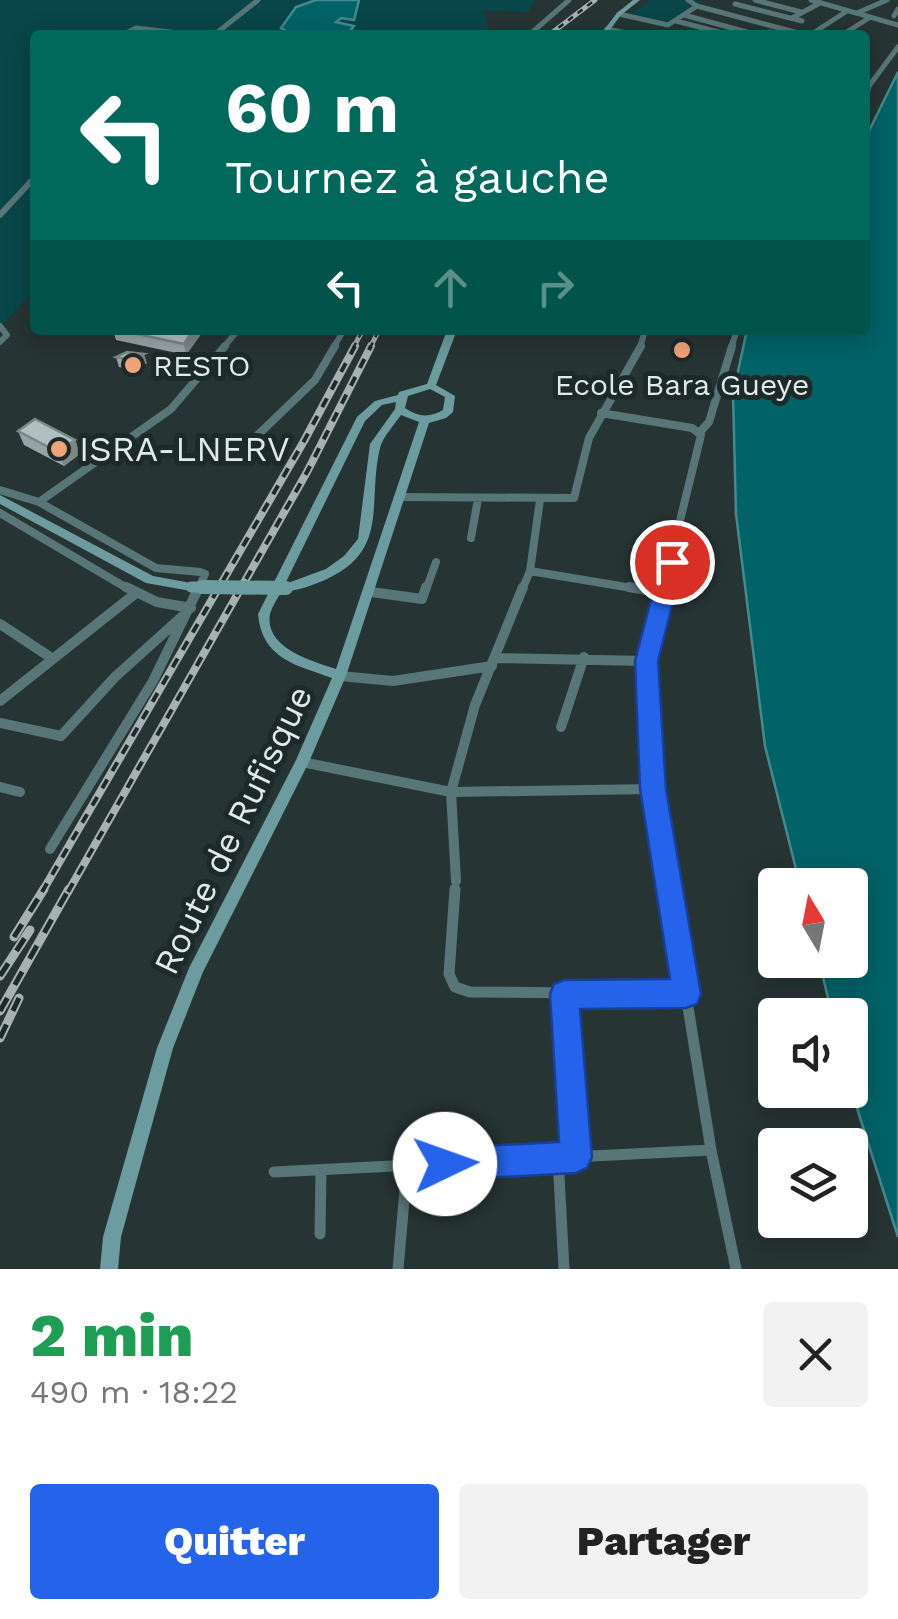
<!DOCTYPE html>
<html lang="fr">
<head>
<meta charset="utf-8">
<style>
  :root { --surface:#fff; --page:#f2f2f2; --text:#222; --muted:#767676; --accent:#2563eb }
  body { margin:0; font-family:"Work Sans",sans-serif; background:var(--page); color:var(--text); height:100vh; display:flex; flex-direction:column; font-size:38px; white-space:nowrap }
  * { box-sizing:border-box; margin:0 }
  p { font-size:32px; color:var(--muted) }
  .icon { flex:none; width:55px; height:55px; fill:none; stroke:currentColor; stroke-width:2; stroke-linecap:round; stroke-linejoin:round }
  .map { position:relative; height:1269px; overflow:hidden }
  .details { display:flex; flex-direction:column; background:var(--surface); flex:1 }
  .details>* { flex:none }
  .guide { position:absolute; left:30px; top:30px; width:840px; height:305px; border-radius:10px; box-shadow:0 5px 25px #0003; background:#00695c; color:#fff; overflow:hidden }
  .needle { width:65px; rotate:350deg }
  .buttons { position:absolute; left:758px; top:868px; display:grid; gap:20px }
  .buttons a { display:grid; place-items:center; width:110px; height:110px; border-radius:10px; background:var(--surface); box-shadow:0 5px 25px #0003; font-size:50px }
  .pin { position:absolute; display:grid; place-items:center; width:85px; height:85px; color:#fff; margin:-42px; border:5px solid #fff; border-radius:50%; box-shadow:0 2px 10px #0007 }
  .me { position:absolute; width:110px; margin:-55px; rotate:87deg; stroke-linejoin:round; filter:drop-shadow(0 0 8px #0008) }
  .turn { display:flex; align-items:center; gap:35px; height:210px; padding:0 30px; font-size:45px }
  .turn .icon { width:130px; height:130px; stroke-width:2.5 }
  .turn b { display:block; font-size:70px; line-height:85px }
  .lanes { display:flex; align-items:center; height:95px; padding:0 30px; background:#0003; justify-content:center; gap:50px; direction:ltr }
  .lanes .off { opacity:.35 }
  .round { display:grid; place-items:center; flex:none; width:105px; height:105px; border-radius:10px; background:var(--page) }
  .headline { display:flex; align-items:center; justify-content:space-between; height:170px; padding:0 30px }
  h1 { font-size:60px; font-weight:800; line-height:75px; color:#1e9e55 }
  .button { display:flex; gap:20px; margin-top:auto; padding:20px 30px }
  .button a { flex:1; height:115px; border-radius:10px; background:var(--accent); color:#fff; font-size:40px; font-weight:800; line-height:115px; text-align:center }
  .button a+a { background:var(--page); color:var(--text) }
  .map>svg:first-child { display:block }
  .green { fill:#094649 }
  .water { fill:#016267; stroke:#448a8e; stroke-width:2.5 }
  .lines { fill:none; stroke-linecap:round; stroke-linejoin:round }
  .street-far4 { stroke:#587678; stroke-width:5 }
  .street-far3 { stroke:#587678; stroke-width:6 }
  .street-far2 { stroke:#587678; stroke-width:8 }
  .street-far1 { stroke:#587678; stroke-width:10 }
  .street { stroke:#587678; stroke-width:11 }
  .secondary { fill:#6c9c9f; fill-rule:evenodd }
  .rail-far2-casing { stroke:#a8b1b1; stroke-width:5 }
  .rail-far1-casing { stroke:#a8b1b1; stroke-width:8 }
  .rail-casing { stroke:#a8b1b1; stroke-width:9 }
  .rail-far2 { stroke:#1d2a2a; stroke-width:2.5; stroke-dasharray:6; stroke-linecap:butt }
  .rail-far1 { stroke:#1d2a2a; stroke-width:4; stroke-dasharray:10; stroke-linecap:butt }
  .rail { stroke:#1d2a2a; stroke-width:5; stroke-dasharray:15; stroke-linecap:butt }
  .secondary-bridge-far1 { stroke:#6c9c9f; stroke-width:11 }
  .secondary-bridge { stroke:#6c9c9f; stroke-width:14 }
  .wall { fill:#97a4a5 }
  .shaded-wall { fill:#7b8686 }
  .building { fill:#b0bfc0; stroke:#7b8686; stroke-width:2.5 }
  .route { fill:#2563eb; stroke:#184099; stroke-width:2.5 }
  .poi-dot { fill:#efa377; stroke:#1d2a2a; stroke-width:4 }
  .labels { text-anchor:middle; dominant-baseline:central; stroke-width:10; stroke-linejoin:round; paint-order:stroke }
  .far-poi-label { font-size:30px; fill:#e1e9e9; stroke:#1d2a2a; text-anchor:start }
  .poi-label { font-size:35px; fill:#e1e9e9; stroke:#1d2a2a; text-anchor:start }
  .street-label { font-size:35px; fill:#e1e9e9; stroke:#1d2a2a }
</style>
</head>
<body>
<div class="map">
<svg width="898" height="1269" viewBox="0 0 898 1269">
  <rect width="100%" height="100%" fill="#273434"/>
  <!-- green -->
  <path class="green" d="M0,0H535L528,12L484,11L490,35H35V290L0,327Z
    M650,0H695L701,2L667,26L627,17Z"/>
  <!-- water -->
  <path class="water" d="M316,0H359L354,20L341,18L336,22L354,26L347,35H293L281,28L296,7Z
    M898,72V1237L850,1086V1015H832L819,960H850V885H800L765,746L736,514L733,394L747,330H865V139Z"/>
  <g class="lines">
    <!-- street-far4 -->
    <path class="street-far4" d="M755,0L801,12
      M811,0L898,25
      M735,4L802,21
      M697,6L806,35
      M857,13L887,0
      M619,14L668,25L697,6L688,0
      M684,15L758,35
      M894,16L898,9
      M792,18L820,3
      M676,21L730,35
      M607,29L636,35
      M769,32L779,35
      M123,35L136,28L195,35
      M214,35L258,0
      M529,35L569,0
      M810,35L847,11
      M842,35L869,18
      M865,101L869,86L898,47"/>
    <!-- street-far3 -->
    <path class="street-far3" d="M0,215L35,177
      M0,326L7,335L0,342
      M223,348L238,330
      M333,348L344,330
      M640,348L645,330
      M731,348L737,330"/>
    <!-- street-far2 -->
    <path class="street-far2" d="M601,413L692,428L701,435L663,590
      M700,432L709,422L732,346
      M238,454L315,380L335,346
      M0,490L39,502L156,568L200,572L205,574L198,590
      M400,497L574,498L589,438L641,346
      M39,502L171,409L225,346
      M0,513L130,590
      M471,538L478,499
      M530,571L644,590
      M426,590L436,562
      M522,590L530,571L540,500"/>
    <!-- street-far1 -->
    <path class="street-far1" d="M126,587L157,602L191,608
      M629,587L665,593
      M664,587L646,661L653,789L670,892
      M371,592L422,599L426,587
      M0,624L53,659
      M495,658L646,661
      M340,676L393,681L492,666
      M0,701L136,593
      M0,723L61,736L115,677L186,613
      M561,727L584,657
      M302,762L451,792L653,789
      M0,787L20,792
      M50,849L153,681L199,587
      M456,881L451,792L475,705L523,587"/>
    <!-- street -->
    <path class="street" d="M455,889L449,974L455,987L470,992L686,994
      M669,889L711,1150L736,1269
      M564,994L576,1157
      M558,1158L564,1269
      M274,1172L711,1150
      M320,1234L321,1170
      M398,1269L407,1166"/>
    <!-- secondary -->
    <path class="secondary" d="M633,0H640L621,15L606,35H600L617,13Z
      M447,330H457L436,385L455,396L453,412L446,418L429,423L346,676L309,762L203,972L173,1048L121,1237L118,1269H100L103,1237L157,1048L189,968L296,760L332,678C296,665 262,659 258,614L357,417L375,401L398,395L399,392L427,384ZM430,389L445,397L443,410C429,418 418,417 405,408L408,396ZM396,402L395,409L370,444L358,539L344,556L326,569L285,584L365,421L382,405ZM401,415L419,422L336,669C312,661 264,648 270,614C272,607 278,597 282,591C296,592 313,585 327,579C390,550 367,502 380,448C383,437 394,425 401,415Z
      M0,495L153,576L191,583L197,587L191,591L146,583L0,504Z"/>
    <!-- rail-far2 casing -->
    <g class="rail-far2-casing">
      <path id="rail-far2" d="M549,35L595,0
        M353,348L363,330
        M370,348L379,330"/>
    </g>
    <!-- rail-far1 casing -->
    <g class="rail-far1-casing">
      <path id="rail-far1" d="M42,892L304,441L355,346
        M68,892L307,472L371,346"/>
    </g>
    <!-- rail casing -->
    <g class="rail-casing">
      <path id="rail" d="M14,937L44,889
        M0,976L30,930
        M0,1011L69,889
        M0,1038L19,998"/>
    </g>
    <!-- rail-far2 -->
    <use href="#rail-far2" class="rail-far2"/>
    <!-- rail-far1 -->
    <use href="#rail-far1" class="rail-far1"/>
    <!-- rail -->
    <use href="#rail" class="rail"/>
    <!-- secondary-bridge-far1 -->
    <path class="secondary-bridge-far1" d="M191,587L286,588"/>
    <!-- secondary-bridge -->
    <path class="secondary-bridge" d="M202,587L286,588"/>
  </g>
  <!-- wall -->
  <path class="wall" d="M113,330H204L186,355L116,340Z
    M116,357L147,363L133,370L119,367Z
    M18,431L75,440L80,454L64,466L24,445Z"/>
  <!-- shaded-wall -->
  <path class="shaded-wall" d="M193,330H204L186,355L184,344Z
    M144,354L147,363L133,370L130,360Z
    M75,440L80,454L64,466L58,452Z"/>
  <!-- building -->
  <path class="building" d="M119,330H193L184,344Z
    M127,352L144,354L130,360L116,357Z
    M35,419L75,440L58,452L18,431Z"/>
  <!-- route -->
  <path class="route" d="M672,554L683,562L658,661L666,789L701,994L697,1004L686,1008L580,1009L592,1157L587,1168L576,1173L445,1180L433,1175L429,1164L433,1152L445,1148L559,1142L550,994L554,984L564,980L670,979L640,789L635,661L661,562Z"/>
  <!-- markers -->
  <g class="poi-dot">
    <circle cx="682" cy="350" r="10"/>
    <circle cx="133" cy="365" r="10"/>
    <circle cx="59" cy="449" r="10"/>
  </g>
  <g class="labels">
    <!-- far-poi labels -->
    <g class="far-poi-label">
      <text x="153" y="365">RESTO</text>
      <text x="682" y="384" text-anchor="middle">Ecole Bara Gueye</text>
    </g>
    <!-- poi labels -->
    <g class="poi-label">
      <text x="79" y="449">ISRA-LNERV</text>
    </g>
    <!-- street labels -->
    <g class="street-label">
      <text transform="translate(233 830) rotate(-64)">Route de Rufisque</text>
    </g>
  </g>
</svg>
<div class="buttons">
<a><svg class="needle" viewBox="-14 -14 28 28"><path d="M0-13l5 13h-10z" fill="#e53935"/><path d="M0 13l5-13h-10z" fill="#767676"/></svg></a>
<a><svg class="icon" aria-label="sound" viewBox="0 0 24 24"><path d="M4 9h4l5-4v14l-5-4H4zM17 9q2 3 0 6"/></svg></a>
<a><svg class="icon" aria-label="layers" viewBox="0 0 24 24"><path d="M12 4l9 5-9 5-9-5zM3 14l9 5 9-5"/></svg></a>
</div>
<div class="pin" style="left:672px;top:562px;background:#d93025"><svg class="icon" aria-label="arrive" viewBox="0 0 24 24"><path d="M6 21V4h12l-3 4 3 4H6"/></svg></div>
<svg class="me" style="left:445px;top:1164px" viewBox="-20 -20 40 40"><circle r="19" fill="#fff"/><path d="M0-13L10 11 0 6-10 11z" fill="#2563eb"/></svg>
<div class="guide">
<div class="turn"><svg class="icon" aria-label="left" viewBox="0 0 24 24"><path d="M17 20v-9H6M10 6l-5 5 5 5"/></svg><div><b>60 m</b>Tournez à gauche</div></div>
<div class="lanes"><svg class="icon" aria-label="left" viewBox="0 0 24 24"><path d="M17 20v-9H6M10 6l-5 5 5 5"/></svg><svg class="icon off" aria-label="ahead" viewBox="0 0 24 24"><path d="M12 20V5M6 11l6-6 6 6"/></svg><svg class="icon off" aria-label="right" viewBox="0 0 24 24"><path d="M7 20v-9h11M14 6l5 5-5 5"/></svg></div>
</div>
</div>
<section class="details">
<div class="headline"><div><h1>2 min</h1><p>490 m · 18:22</p></div><a class="round"><svg class="icon" aria-label="close" viewBox="0 0 24 24"><path d="M6 6l12 12M18 6L6 18"/></svg></a></div>
<div class="button"><a>Quitter</a><a>Partager</a></div>
</section>
</body>
</html>
